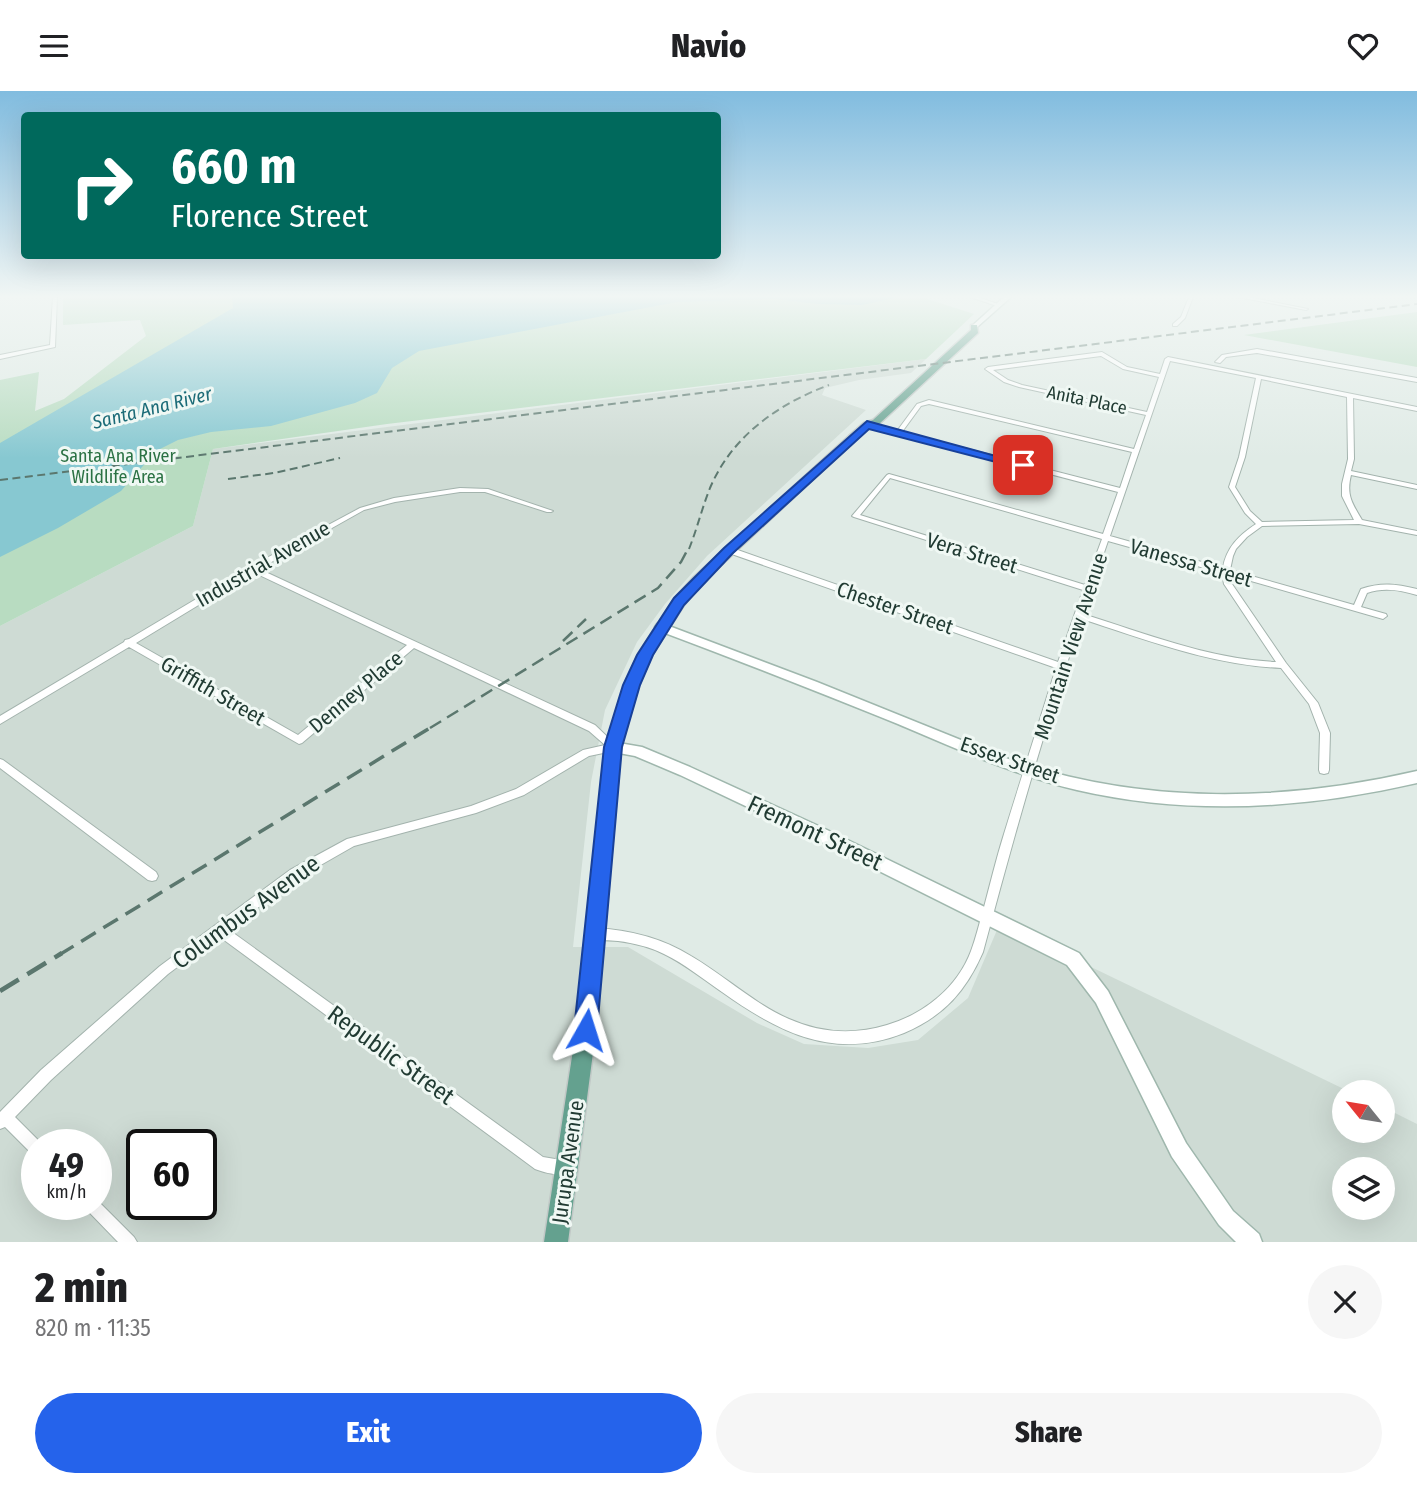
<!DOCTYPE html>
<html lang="en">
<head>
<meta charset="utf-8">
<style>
  :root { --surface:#fff; --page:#f6f6f6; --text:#202124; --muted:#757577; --accent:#2563eb }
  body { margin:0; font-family:"Fira Sans Condensed",sans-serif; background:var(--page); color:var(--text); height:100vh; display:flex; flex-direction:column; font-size:26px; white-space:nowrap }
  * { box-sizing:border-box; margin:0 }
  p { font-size:23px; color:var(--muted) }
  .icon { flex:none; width:38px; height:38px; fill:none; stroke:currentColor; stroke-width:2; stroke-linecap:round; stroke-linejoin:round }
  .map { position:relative; height:1151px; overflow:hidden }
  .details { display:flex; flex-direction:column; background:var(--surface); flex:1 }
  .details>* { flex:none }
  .banner { position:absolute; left:21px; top:21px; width:700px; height:147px; border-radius:7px; box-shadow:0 7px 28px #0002; background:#00695c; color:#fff; overflow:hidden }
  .needle { width:46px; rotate:300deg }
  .tools { position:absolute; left:1332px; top:989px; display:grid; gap:14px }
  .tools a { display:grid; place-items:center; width:63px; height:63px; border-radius:50%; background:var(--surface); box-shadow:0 7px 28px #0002; font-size:35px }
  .speed { position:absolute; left:21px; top:1038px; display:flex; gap:14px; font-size:35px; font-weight:700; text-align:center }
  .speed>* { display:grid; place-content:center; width:91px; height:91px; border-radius:50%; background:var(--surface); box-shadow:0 7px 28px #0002; line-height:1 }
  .speed small { font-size:18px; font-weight:400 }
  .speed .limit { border:4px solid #111; border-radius:10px; background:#fff; color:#111 }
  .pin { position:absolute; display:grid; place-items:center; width:60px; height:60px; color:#fff; margin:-30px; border-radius:14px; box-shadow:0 4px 10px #0006 }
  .me { position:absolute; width:77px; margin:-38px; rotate:6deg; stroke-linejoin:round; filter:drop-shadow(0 0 5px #0008) }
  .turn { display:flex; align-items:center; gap:24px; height:147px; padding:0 35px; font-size:32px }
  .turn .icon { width:91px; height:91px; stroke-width:2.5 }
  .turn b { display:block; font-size:49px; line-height:60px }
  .round { display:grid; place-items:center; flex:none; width:74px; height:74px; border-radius:37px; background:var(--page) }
  .summary { display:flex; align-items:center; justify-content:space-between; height:119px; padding:0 35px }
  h1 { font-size:42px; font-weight:800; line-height:52px }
  .button { display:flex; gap:14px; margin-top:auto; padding:14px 35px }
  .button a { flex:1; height:80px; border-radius:42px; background:var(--accent); color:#fff; font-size:28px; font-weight:800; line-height:80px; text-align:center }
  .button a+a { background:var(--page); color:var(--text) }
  header { display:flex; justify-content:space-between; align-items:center; height:91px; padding:0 35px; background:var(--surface); font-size:32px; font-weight:800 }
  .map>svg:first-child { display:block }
  .built { fill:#cedbd4; fill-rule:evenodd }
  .green { fill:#b8dcc1 }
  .water { fill:#87c8d1 }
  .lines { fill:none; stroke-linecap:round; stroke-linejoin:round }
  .street-casing { stroke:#a3b3ad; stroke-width:2 }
  .secondary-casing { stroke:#9fb7ad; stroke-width:3 }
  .primary-casing { stroke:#c1c8c6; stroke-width:3 }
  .street { fill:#fff; fill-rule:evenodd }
  .secondary { fill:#fff; fill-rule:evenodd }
  .primary { fill:#64a18f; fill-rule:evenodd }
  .rail-far3 { stroke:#5b776e; stroke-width:2; stroke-dasharray:8 4.5; stroke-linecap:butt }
  .rail-far2 { stroke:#5b776e; stroke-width:2.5; stroke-dasharray:13 7; stroke-linecap:butt }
  .rail-far1 { stroke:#5b776e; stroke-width:3.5; stroke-dasharray:17 9; stroke-linecap:butt }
  .rail { stroke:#5b776e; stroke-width:4.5; stroke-dasharray:22 10; stroke-linecap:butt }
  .route { fill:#2563eb; stroke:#184099; stroke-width:2 }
  .labels { text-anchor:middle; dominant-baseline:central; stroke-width:6; stroke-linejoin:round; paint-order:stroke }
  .far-street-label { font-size:18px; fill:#213b33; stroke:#f0f8f4 }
  .far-park-label { font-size:18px; fill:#2b7244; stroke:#f0f8f4 }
  .far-water-label { font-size:19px; font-style:italic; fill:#1b6b77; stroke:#f0f8f4 }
  .street-label { font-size:21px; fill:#213b33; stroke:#f0f8f4 }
  .near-street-label { font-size:24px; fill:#213b33; stroke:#f0f8f4 }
</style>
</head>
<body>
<header><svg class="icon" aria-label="menu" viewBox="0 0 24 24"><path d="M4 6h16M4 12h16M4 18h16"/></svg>Navio<svg class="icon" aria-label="heart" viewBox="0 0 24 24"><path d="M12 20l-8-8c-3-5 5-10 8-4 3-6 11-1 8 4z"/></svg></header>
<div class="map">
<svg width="1417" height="1151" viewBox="0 0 1417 1151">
  <rect width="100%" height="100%" fill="#e0ebe6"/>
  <!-- built -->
  <path class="built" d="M926,268L911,282L859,289L825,297L822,304L866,319L707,465L665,513L637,551L605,619L591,691L573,856H628L757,932L804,953L868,957L918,949L968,907L1000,832L1350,1001H1344V1040H1382L1383,1016L1417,1033V1151H0V535L193,435L213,358ZM37,1054H96V1113H37ZM142,1054H201V1113H142ZM1344,1078H1382V1116H1344Z"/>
  <!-- green -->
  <path class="green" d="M63,206H921L974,223L926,268L387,333L213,358L193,435L0,535V289L39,281L35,320L64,308L146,245L140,229L63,234Z
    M1417,221V276L1244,244Z"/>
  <!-- water -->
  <path class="water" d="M232,206H900L862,214L819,213L774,208L677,211L419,260L392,277L377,302L355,312L271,335L211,341L178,349L156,360L121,400L58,437L0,466V352L233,217Z"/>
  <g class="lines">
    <!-- street casing -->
    <g class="street-casing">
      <path id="street" d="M53,206H57L55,256L0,268V264L50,254Z
        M970,206H977L1001,214L997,215Z
        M1189,206H1193L1185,227L1177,235H1173V233L1181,226Z
        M1238,206H1248L1308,218L1306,219Z
        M1257,258L1417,287V291L1257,262L1226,266L1220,272L1215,271L1222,264Z
        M1102,261L1127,276L1160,283L1165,268L1168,266L1417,316V320L1353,307L1354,368L1351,380L1417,394V398L1351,384C1346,404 1352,412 1362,429L1417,440V444L1359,433L1262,435L1247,446L1236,458L1233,465L1230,479L1354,514L1361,498C1381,491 1397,493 1417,498V504C1400,499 1384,496 1367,502L1361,516L1386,523L1387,525L1383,528L1230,484L1232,493L1286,572L1318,612L1330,642L1329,679L1328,682L1324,683L1320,682L1319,679L1320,642L1309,613L1281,577C1211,574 1147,549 1082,528C1044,637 1013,749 983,861C966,900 944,925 904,942C834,970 778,941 722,901C703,888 685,873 664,863C650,856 634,852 618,850C609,849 600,850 592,847L590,843L592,839L596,837C630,839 662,847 691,865C725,885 753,912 789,928C820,942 854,944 887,934C924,923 957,897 971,860C976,847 979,833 983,820C990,794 996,768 1004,743C1021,687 1039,632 1056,577L726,461L725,459L726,457H732L1058,571L1083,499L854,426L852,425L887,384L889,383L1103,443L1118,401L864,334L867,332L897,340L917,313L929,309L1134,358L1146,324L1019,296L1004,291L985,278L988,276ZM1101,265L1123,278L1159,286L1147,321L1022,294L1008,289L993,279ZM1170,270L1256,287L1239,366L1229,396L1245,422L1256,433C1239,444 1226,457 1223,477L1110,445ZM1261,288L1347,306L1348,368L1342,393V405L1354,429L1262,431L1250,420L1235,396L1245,366ZM929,313L1132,361L1120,397L902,341L921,315ZM890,387L1102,448L1085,494L860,424ZM1108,450L1222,482L1224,493L1276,571C1209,568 1147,543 1083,523Z
        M460,397L488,398L553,420L551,421H547L485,401H460L395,411L364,419L259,478L595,634L618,656L616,659L613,660L589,665L524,704L476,722L354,755L298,787L229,838L232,841L543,1066L567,1070L572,1072L574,1077L572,1082C562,1086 545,1082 535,1078L224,849L220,844L168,883L51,989L15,1026L42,1053L37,1054V1065L32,1063L5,1036L0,1038V1021L41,979L160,875L290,779L347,748L471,715L516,698L583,659L605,654L589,640L414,557L302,652L299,653L129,556L0,633V625L124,551L125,549L129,548L250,476L360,417L394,407ZM253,481L407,554L298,644L136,552Z
        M0,668L3,669L156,781L158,785L156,789L152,790L148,789L0,677Z
        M96,1108L134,1146L137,1151H118L86,1118L84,1113H96Z"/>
    </g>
    <!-- secondary casing -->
    <g class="secondary-casing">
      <path id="secondary" d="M1004,206H1011L976,237H972V235Z
        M661,532L817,591L1003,666C1137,714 1280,712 1417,680V692C1305,718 1190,725 1077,699C1014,684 957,658 898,633C818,601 738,569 657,539L655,536L657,533Z
        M613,651L642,656L690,676L825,738L1079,862L1108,900L1186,1052L1233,1120L1259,1143L1262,1151H1236L1219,1134L1172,1066L1096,912L1067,874L815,748L680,684L635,665L608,660L606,656L608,652Z"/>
    </g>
    <!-- primary casing -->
    <g class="primary-casing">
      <path id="primary" d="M971,234H977L978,242L879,333L870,336L855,349L702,492L684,514L652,564L639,594L621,656L596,939L568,1151H544L576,939L605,656L625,594L638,563L674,508L694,486L849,345L864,332L873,329L971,239Z"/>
    </g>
    <!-- street -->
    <use href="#street" class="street"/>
    <!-- secondary -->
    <use href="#secondary" class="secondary"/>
    <!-- primary -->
    <use href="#primary" class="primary"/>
    <!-- rail-far3 -->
    <path class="rail-far3" d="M228,388L274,382L340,367
      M0,389L1417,213
      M689,458C697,438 702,417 710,397C732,345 778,313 829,294"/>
    <!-- rail-far2 -->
    <path class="rail-far2" d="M563,550L586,528
      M430,637L658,497L681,471L689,456"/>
    <!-- rail-far1 -->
    <path class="rail-far1" d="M59,864L433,635"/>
    <!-- rail -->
    <path class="rail" d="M0,900L62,862"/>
  </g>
  <!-- sky -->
  <linearGradient id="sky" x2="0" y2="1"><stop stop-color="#81bcdf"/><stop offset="0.56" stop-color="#f1f6f4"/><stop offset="1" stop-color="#f1f6f4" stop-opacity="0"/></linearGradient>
  <rect width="1417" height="367" fill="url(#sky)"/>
  <!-- route -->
  <path class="route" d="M867,330L1029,374L1023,378L869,338L733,462L684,514L653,564L640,594L622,656L597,939L594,947L586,950L577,947L574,939L604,656L623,594L637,564L674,507L724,457Z"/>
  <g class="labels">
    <!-- far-street labels -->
    <g class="far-street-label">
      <text transform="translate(1087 309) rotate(12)">Anita Place</text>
    </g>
    <!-- far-park labels -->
    <g class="far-park-label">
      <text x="118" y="365">Santa Ana River<tspan x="118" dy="21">Wildlife Area</tspan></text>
    </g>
    <!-- far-water labels -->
    <g class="far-water-label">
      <text transform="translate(152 317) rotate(-14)">Santa Ana River</text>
    </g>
    <!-- street labels -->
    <g class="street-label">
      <text transform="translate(972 462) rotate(17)">Vera Street</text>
      <text transform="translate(1191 472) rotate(16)">Vanessa Street</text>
      <text transform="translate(263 473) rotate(-30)">Industrial Avenue</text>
      <text transform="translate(895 517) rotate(19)">Chester Street</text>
      <text transform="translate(1071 555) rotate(-72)">Mountain View Avenue</text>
      <text transform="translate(213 600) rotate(30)">Griffith Street</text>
      <text transform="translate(356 601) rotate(-40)">Denney Place</text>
      <text transform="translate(1010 669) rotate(19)">Essex Street</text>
      <text transform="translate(568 1071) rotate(-82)">Jurupa Avenue</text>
    </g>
    <!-- near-street labels -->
    <g class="near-street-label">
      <text transform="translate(815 742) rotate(25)">Fremont Street</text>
      <text transform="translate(246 821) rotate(-36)">Columbus Avenue</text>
      <text transform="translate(391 964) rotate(36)">Republic Street</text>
    </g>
  </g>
</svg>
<div class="tools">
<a><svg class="needle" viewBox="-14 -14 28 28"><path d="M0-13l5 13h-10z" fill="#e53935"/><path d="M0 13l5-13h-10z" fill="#757577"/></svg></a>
<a><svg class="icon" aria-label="layers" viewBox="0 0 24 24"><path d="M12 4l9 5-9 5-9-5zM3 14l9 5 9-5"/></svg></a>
</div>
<div class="speed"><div>49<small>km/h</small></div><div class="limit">60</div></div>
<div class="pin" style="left:1023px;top:374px;background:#d93025"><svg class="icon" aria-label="arrive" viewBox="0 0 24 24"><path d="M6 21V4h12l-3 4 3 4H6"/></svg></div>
<svg class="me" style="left:586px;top:939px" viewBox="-20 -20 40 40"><path d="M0-17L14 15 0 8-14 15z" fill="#2563eb" stroke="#fff" stroke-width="4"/></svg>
<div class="banner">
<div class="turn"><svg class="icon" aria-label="right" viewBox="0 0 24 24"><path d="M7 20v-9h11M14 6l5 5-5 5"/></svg><div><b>660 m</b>Florence Street</div></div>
</div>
</div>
<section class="details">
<div class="summary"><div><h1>2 min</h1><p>820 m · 11:35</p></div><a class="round"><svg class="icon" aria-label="close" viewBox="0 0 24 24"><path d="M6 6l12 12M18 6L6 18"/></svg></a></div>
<div class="button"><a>Exit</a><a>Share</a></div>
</section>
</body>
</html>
